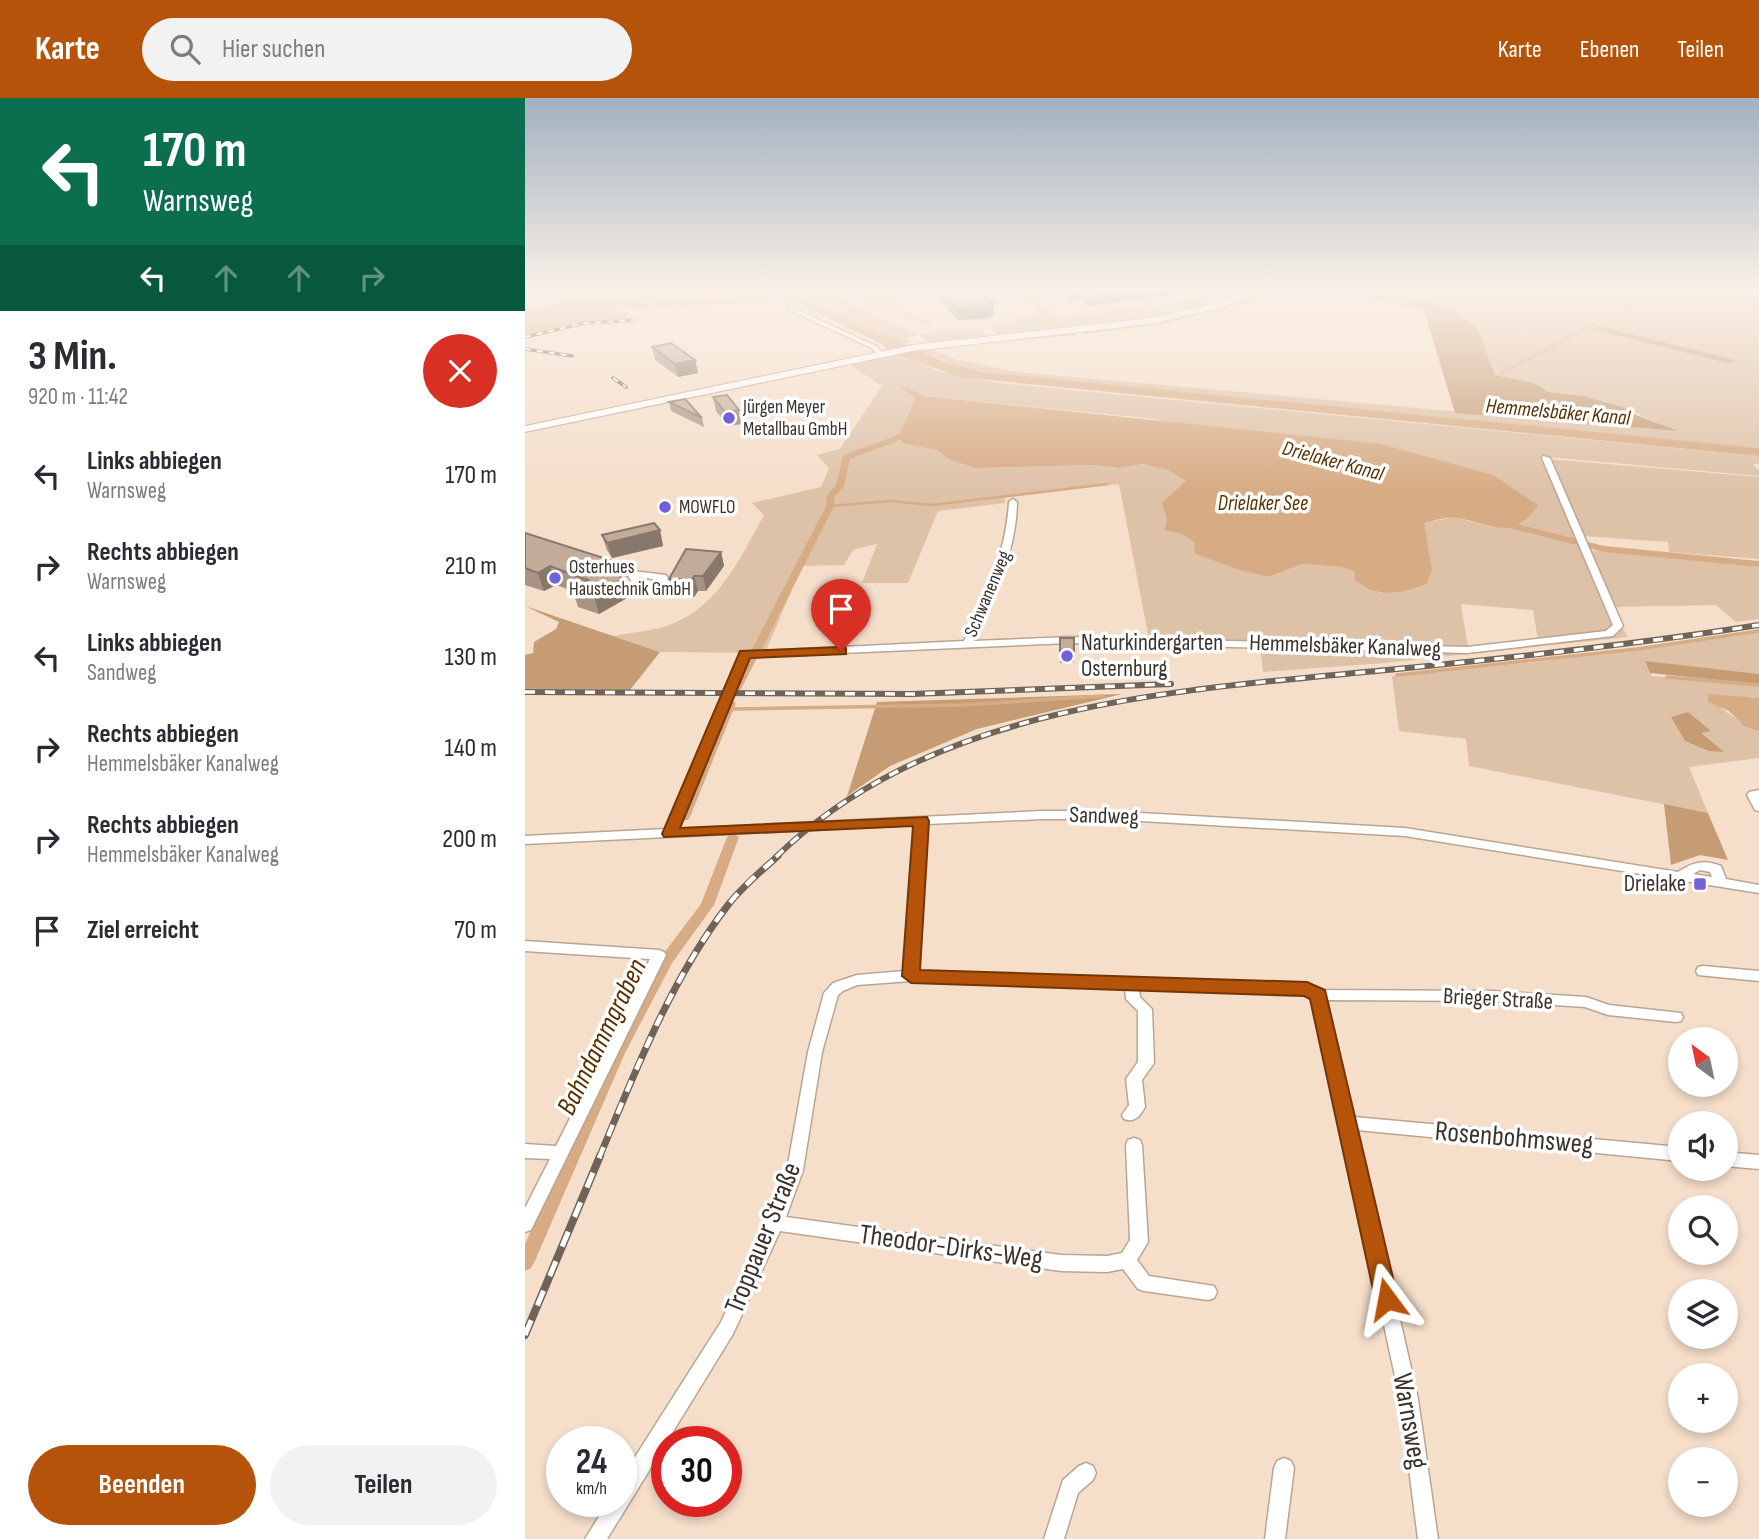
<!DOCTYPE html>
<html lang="de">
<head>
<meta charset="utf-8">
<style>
  :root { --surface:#fff; --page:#f2f2f3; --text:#2b2b33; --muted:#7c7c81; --accent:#b45309 }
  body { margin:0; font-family:"Sofia Sans Condensed",sans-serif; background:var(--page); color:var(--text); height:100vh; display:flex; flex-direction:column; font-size:26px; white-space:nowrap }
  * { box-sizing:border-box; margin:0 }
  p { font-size:23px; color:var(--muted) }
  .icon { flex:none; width:38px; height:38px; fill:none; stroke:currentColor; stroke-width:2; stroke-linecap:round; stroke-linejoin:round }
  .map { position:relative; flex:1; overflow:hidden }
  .sheet { display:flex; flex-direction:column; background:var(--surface); width:525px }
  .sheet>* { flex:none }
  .top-card { background:#0b6e4f; color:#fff; overflow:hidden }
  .needle { width:46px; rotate:327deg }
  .controls { position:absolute; left:1143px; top:929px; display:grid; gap:14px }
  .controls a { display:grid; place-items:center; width:70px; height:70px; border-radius:50%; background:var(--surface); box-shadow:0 4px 10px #0003; font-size:35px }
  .speed { position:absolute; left:21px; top:1328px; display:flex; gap:14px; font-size:35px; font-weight:700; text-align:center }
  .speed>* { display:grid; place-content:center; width:91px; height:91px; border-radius:50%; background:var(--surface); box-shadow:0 4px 10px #0003; line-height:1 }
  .speed small { font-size:18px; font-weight:400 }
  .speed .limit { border:10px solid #d22; background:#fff; color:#111 }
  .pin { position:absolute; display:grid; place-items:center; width:60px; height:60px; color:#fff; margin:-72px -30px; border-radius:50% 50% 50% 0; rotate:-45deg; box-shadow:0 0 7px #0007 }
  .pin .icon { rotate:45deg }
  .me { position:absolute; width:77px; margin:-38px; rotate:347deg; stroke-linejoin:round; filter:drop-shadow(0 0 5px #0008) }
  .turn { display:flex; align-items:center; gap:24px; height:147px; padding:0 28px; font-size:32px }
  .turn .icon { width:91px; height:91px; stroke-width:2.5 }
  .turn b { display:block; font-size:49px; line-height:60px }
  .lanes { display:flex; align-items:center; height:66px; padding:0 28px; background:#0003; justify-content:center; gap:35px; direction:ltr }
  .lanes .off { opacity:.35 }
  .round { display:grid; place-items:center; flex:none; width:74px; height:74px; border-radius:37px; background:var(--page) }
  .summary { display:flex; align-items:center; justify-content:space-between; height:119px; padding:0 28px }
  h1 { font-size:42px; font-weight:700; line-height:52px }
  .button { display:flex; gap:14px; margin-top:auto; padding:14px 28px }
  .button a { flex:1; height:80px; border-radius:42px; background:var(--accent); color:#fff; font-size:28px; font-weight:700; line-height:80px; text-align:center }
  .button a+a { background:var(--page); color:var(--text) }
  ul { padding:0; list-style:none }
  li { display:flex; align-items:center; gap:21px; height:91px; padding:0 28px }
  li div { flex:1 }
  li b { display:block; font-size:26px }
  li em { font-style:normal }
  header { display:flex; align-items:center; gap:42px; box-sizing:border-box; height:98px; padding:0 35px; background:var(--accent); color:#fff }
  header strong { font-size:33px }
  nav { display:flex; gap:38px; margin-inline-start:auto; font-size:24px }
  .search { width:490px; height:63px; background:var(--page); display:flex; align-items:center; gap:18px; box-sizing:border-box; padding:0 24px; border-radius:38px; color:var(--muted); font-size:26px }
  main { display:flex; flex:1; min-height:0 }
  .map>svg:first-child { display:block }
  .green { fill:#dec2a8; fill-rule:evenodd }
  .forest { fill:#c69c75 }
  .water { fill:#d7ac85 }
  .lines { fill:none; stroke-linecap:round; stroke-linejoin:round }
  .stream-far2 { stroke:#d7ac85; stroke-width:2 }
  .stream-far1 { stroke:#d7ac85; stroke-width:2.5 }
  .stream { stroke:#d7ac85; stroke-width:3.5 }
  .canal { fill:#d7ac85; fill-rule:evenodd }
  .minor-casing { stroke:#baa592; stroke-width:3 }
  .secondary-casing { stroke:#baa592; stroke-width:2 }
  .minor { fill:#fff; fill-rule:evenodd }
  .secondary { fill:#fff; fill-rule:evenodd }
  .rail-far3-casing { stroke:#706459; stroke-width:3.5 }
  .rail-far2-casing { stroke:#706459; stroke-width:6 }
  .rail-far1-casing { stroke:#706459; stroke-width:7 }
  .rail-casing { stroke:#706459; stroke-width:8 }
  .rail-far3 { stroke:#fff; stroke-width:2; stroke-dasharray:6; stroke-linecap:butt }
  .rail-far2 { stroke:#fff; stroke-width:3.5; stroke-dasharray:10; stroke-linecap:butt }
  .rail-far1 { stroke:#fff; stroke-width:4.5; stroke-dasharray:12; stroke-linecap:butt }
  .rail { stroke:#fff; stroke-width:5; stroke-dasharray:16; stroke-linecap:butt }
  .wall { fill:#a79484 }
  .shaded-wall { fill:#88786b }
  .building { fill:#c2ac99; stroke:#88786b; stroke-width:2 }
  .route { fill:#b45309; stroke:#753606; stroke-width:2 }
  .poi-dot { fill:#7260da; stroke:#fff; stroke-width:2.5 }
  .labels { text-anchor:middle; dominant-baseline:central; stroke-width:7; stroke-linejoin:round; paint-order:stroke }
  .far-poi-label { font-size:19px; fill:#3b332b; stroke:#fff; text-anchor:start }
  .far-street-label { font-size:19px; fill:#3b332b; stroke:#fff }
  .far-water-label { font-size:21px; font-style:italic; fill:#593100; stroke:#fff }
  .poi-label { font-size:23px; fill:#3b332b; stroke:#fff; text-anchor:start }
  .street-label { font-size:23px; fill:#3b332b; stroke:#fff }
  .near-water-label { font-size:28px; font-style:italic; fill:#593100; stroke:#fff }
  .near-street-label { font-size:28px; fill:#3b332b; stroke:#fff }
</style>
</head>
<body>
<header>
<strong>Karte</strong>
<div class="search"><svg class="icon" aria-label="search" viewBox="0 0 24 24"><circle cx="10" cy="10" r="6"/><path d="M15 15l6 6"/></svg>Hier suchen</div>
<nav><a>Karte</a><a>Ebenen</a><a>Teilen</a></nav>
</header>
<main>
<section class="sheet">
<div class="top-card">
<div class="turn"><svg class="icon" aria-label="left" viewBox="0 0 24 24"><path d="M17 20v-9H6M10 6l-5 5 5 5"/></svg><div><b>170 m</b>Warnsweg</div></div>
<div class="lanes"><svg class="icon" aria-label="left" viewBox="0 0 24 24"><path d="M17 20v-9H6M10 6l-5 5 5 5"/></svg><svg class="icon off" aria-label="ahead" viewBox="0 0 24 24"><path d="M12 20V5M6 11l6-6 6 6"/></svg><svg class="icon off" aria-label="ahead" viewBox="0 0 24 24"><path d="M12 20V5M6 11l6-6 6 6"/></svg><svg class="icon off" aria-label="right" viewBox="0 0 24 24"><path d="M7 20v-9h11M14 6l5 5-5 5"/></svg></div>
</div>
<div class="summary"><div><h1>3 Min.</h1><p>920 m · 11:42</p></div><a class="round" style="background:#d93025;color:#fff"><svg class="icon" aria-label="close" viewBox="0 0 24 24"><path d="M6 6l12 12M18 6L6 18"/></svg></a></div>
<ul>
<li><svg class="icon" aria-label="left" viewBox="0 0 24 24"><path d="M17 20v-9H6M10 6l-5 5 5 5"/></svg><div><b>Links abbiegen</b><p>Warnsweg</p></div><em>170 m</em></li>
<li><svg class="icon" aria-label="right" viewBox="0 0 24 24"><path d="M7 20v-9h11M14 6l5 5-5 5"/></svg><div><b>Rechts abbiegen</b><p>Warnsweg</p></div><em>210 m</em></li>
<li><svg class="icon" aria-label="left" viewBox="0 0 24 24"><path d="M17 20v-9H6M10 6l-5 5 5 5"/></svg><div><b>Links abbiegen</b><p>Sandweg</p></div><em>130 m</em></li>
<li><svg class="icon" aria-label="right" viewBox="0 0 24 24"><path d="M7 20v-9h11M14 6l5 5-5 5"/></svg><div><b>Rechts abbiegen</b><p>Hemmelsbäker Kanalweg</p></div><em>140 m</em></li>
<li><svg class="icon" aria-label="right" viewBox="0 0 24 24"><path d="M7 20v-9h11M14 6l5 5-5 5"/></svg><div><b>Rechts abbiegen</b><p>Hemmelsbäker Kanalweg</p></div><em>200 m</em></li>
<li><svg class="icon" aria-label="arrive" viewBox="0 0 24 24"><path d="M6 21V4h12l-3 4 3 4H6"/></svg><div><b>Ziel erreicht</b></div><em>70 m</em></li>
</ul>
<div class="button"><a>Beenden</a><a>Teilen</a></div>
</section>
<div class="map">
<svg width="1234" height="1441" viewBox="0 0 1234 1441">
  <rect width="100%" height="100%" fill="#f5deca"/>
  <!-- green -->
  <path class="green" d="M289,192H356L376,215L386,214L393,223L401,222L410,231L324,196L307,198L394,237L438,230L459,234L461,237L403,244L394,237L380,240L384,244L379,246L281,202L279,197Z
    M494,192H501L535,221L673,201L683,205L671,208L687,207L650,212L653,214L622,222L471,236L466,227L519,216Z
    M864,192H1234V350L486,278L437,270L395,253L405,251L432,262L492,274L1150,333L1100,310L1059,298L1024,294L1009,285L970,277L952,227L929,213Z
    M374,255L413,273L473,285L1234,358V365L1228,367L1234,372V378L1023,359L1088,524V530L1081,534L1013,542L1008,512L936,506L943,550L624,541L594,386L479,400L480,405L413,413L383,485H337L352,446L328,452L319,467L277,468L240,555L135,554L89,538C108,534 130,533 147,526C195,507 216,458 239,417L227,405L296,389L304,370L292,357L315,351L357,288L325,267ZM377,291L398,298L632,321L969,430L929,419L899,425L855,495L829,481L830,474L817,469L777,466L744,479L717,473L669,454L671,445L657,436L639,432L661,383L643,372L617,366L594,370L568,367L450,370L424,361L412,352L373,342L390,300Z
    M1023,361L1234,379V461L1144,454L1143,444L1057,438Z
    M1064,452L1234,467V521L1211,524L1191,507L1087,509Z
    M1097,530L1103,539L859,565L738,574L735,548L933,555L1084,538Z
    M1234,534V576L1120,564L1127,578L1234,588V600L1183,597C1197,614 1215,623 1234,633V660L1164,669L1183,715L944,668L941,641L874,633L867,578L1012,564Z"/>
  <!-- forest -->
  <path class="forest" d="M818,192H864L929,213L952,228L970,277L1009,285L1024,294L1059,298L1100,310L1111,317L1153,333L930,315L899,213Z
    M1074,228L1211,262L1205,266L1067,231Z
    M0,508L135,554L105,592L0,591V557L8,555L9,544L31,531L34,524Z
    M1120,563L1234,576V586L1125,575Z
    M597,596L452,631L365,668L322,698L352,604Z
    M1163,614L1186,633L1176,635L1199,654L1184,653L1160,643L1146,619Z
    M1139,706L1183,715L1203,762L1175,757L1146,767Z"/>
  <!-- water -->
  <path class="water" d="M88,192H163L143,199L114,202L118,204L237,198V204L94,211L93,214L104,213L100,221L59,223L0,237V213Z
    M259,192H289L279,197L281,202L419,264L456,274L1234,350V358L434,279L362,252L357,246L259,199Z
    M381,289L398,298L856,346L968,377L1013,407C988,444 968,426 932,420C922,418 909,423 899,425L907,472L901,486C875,496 851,501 829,481L830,474L817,469L777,466L744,479L717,473L669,455L670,445L657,436L639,432L642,422L637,405L661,383L643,372L617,366L594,370L568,367L450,370L423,361L412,352L377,345L374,338L390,300L376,290Z
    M1183,596L1234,600V633L1219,628L1204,613L1183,604Z"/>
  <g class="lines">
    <!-- stream-far2 -->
    <path class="stream-far2" d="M738,198L753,192
      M1082,220L1138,192
      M558,235L641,224L733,200
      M490,241L550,236
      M976,275L1078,222"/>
    <!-- stream-far1 -->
    <path class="stream-far1" d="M305,408L365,403L407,407L582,386"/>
    <!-- stream -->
    <path class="stream" d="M872,577L1112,551L1234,533
      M1142,579L1234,587
      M203,611L437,607L578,598"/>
    <!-- canal -->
    <path class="canal" d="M1191,192H1201L1234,199V203Z
      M382,331L389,333L373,343L325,361L319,388L310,398L309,408L236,553L231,556L227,555L226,553L301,408L302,397L311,387L318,358C339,347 363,344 382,331Z
      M976,422L1079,448L1234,463V469L1079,454L973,427L972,425Z
      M227,557L232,560L216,591L211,594L207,593L206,591L222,560Z
      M206,602L211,605L165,719L163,722H155L153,719L201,605Z
      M208,735L214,739L189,807L147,865L100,955L9,1165L6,1170L0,1173V1146L86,955L136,859L176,806L202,739Z"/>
    <!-- minor casing -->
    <g class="minor-casing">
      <path id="minor" d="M264,210H268L351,248L358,256L353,257L347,250L264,212Z
        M1018,358L1025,360L1098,528L1088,538L942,555L544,545L224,559L153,731L517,713H580L880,730L1153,774C1168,764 1179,761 1196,768L1201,781L1234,787V795L880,738L580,721H517L402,726L393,873L782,886L796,892L967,893L1061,899L1084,907L1156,915L1158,919L1156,923L1151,924L1083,917L1060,909L967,903L802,902L829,1019L1155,1049V1063L832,1032L893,1301L913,1441H893L875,1301L788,900L780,896L614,891L615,899L627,911L629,965L617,982L620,1009C615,1018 610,1025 599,1021L597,1017L604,1007L601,981L613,964V913L601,901L600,890L386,883L332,887L318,893L313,897L297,954L278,1072L261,1119L536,1157L582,1158L597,1155L605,1142L601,1047L603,1042L609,1040L615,1042L617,1047L623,1144L612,1162L624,1178L689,1188L692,1194L689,1200L683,1202L619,1193L613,1191L598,1171L582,1174L536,1173L255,1133L208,1236L82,1441H60L83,1404H96V1381L196,1224L242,1125L262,1072L283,954L299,895L308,885L332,877L379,873L390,727L0,746V738L141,731L216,554L439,543C461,498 481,455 484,404L488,401L492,404C491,455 470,498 449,543L544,539L942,549L1081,533L1088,527L1017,360ZM1175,772L1185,774L1187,779L1168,776Z
        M73,461L108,473L141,477L146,484C136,495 124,494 111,490L103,478L70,466V462ZM114,479L135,482L136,483C130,488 125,488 118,486Z
        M1234,692V713L1230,712L1222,697L1224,694Z
        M0,843L134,852L139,854L141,857L6,1132L0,1134V1110L25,1061L0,1060V1046L31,1048L125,861L0,853Z
        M1178,868L1234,873V883L1173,877L1171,873L1173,869Z
        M1200,1054L1234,1057V1071L1200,1068Z
        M759,1360L766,1363L769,1370L760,1441H740L749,1370L752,1363Z
        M561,1365L568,1368L571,1375L568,1382L553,1395L539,1441H519L538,1382L554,1368Z"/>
    </g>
    <!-- secondary casing -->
    <g class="secondary-casing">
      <path id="secondary" d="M732,192H744L695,210L625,226L388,253L0,334V328L388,247L625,220L690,206Z"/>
    </g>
    <!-- minor -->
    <use href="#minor" class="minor"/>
    <!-- secondary -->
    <use href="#secondary" class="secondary"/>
    <!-- rail-far3 casing -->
    <g class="rail-far3-casing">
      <path id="rail-far3" d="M0,239L60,225L110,222
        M0,251L47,258
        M88,280L101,289"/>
    </g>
    <!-- rail-far2 casing -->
    <g class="rail-far2-casing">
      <path id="rail-far2" d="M0,594L387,596L646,586
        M251,759C413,602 660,592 872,571C993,559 1114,546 1234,527"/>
    </g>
    <!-- rail-far1 casing -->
    <g class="rail-far1-casing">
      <path id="rail-far1" d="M74,1060C110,974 146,881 203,807C217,789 236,773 253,758"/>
    </g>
    <!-- rail casing -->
    <g class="rail-casing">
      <path id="rail" d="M0,1237L75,1058"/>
    </g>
    <!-- rail-far3 -->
    <use href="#rail-far3" class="rail-far3"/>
    <!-- rail-far2 -->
    <use href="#rail-far2" class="rail-far2"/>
    <!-- rail-far1 -->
    <use href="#rail-far1" class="rail-far1"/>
    <!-- rail -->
    <use href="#rail" class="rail"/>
  </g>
  <!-- wall -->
  <path class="wall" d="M406,192H455L468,205L469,217L466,218V220L433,222Z
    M533,192H658V195L562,208L554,201L545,202Z
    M127,249L170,262L173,275L153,279L130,262Z
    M188,299L216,326L203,328L191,313Z
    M144,304L177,320L179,329L146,313Z
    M135,432L138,448L87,460L82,452L77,437Z
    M0,435L85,462L87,470L102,500L74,516L53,509L48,493L31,487L19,493L0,487Z
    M196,454L199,468L181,493H173L169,499H157L156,495H147L144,481Z
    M535,540H549V564L535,565Z"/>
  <!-- shaded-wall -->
  <path class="shaded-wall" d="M545,192H554V201L545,202Z
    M593,192H658V195L562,208L561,196Z
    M468,205L469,217L466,218V220L433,222L432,210Z
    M170,262L173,275L153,279L150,266Z
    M214,312L216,326L203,328L200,314Z
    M135,432L138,448L87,460L82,445Z
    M196,454L199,468L181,493L178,478Z
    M25,468L31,487L19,493L13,475Z
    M169,478L173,493L169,499L165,485Z
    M97,481L102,500L74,516L69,497Z"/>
  <!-- building -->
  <path class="building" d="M416,192H455L468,205L463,206L465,208L432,210Z
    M557,192H593L561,196Z
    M146,245L170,262L150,266L127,249Z
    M202,297L214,312L200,314L188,299Z
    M160,301L177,320L144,304Z
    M129,425L135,432L82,445L77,437Z
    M0,435L85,462L82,464L97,481L69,497L48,491L63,482L25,468L13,475L0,470Z
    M161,451L196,454L178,478H169L165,485H153L156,481H144Z
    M535,540H549V553H535Z"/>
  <!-- sky -->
  <linearGradient id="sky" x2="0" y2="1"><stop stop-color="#a1b1c0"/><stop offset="0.49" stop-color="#faf0e7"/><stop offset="1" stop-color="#faf0e7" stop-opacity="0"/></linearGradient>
  <rect width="1234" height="393" fill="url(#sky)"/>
  <!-- route -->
  <path class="route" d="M316,549L321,550V556L225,560L155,730L402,719L404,723L395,872L782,884L800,892L873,1201L870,1209L862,1212L853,1209L850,1201L785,901L779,898L386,885L377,878L388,728L139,739L137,736L215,553Z"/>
  <!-- markers -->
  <g class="poi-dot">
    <circle cx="204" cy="320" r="7"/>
    <circle cx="140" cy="409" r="7"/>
    <circle cx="30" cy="480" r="7"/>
    <circle cx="542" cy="558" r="7"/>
    <rect x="1168" y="779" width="14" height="14" rx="3.5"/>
  </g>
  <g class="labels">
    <!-- far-poi labels -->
    <g class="far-poi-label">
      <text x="218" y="309">Jürgen Meyer<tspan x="218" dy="22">Metallbau GmbH</tspan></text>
      <text x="154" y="409">MOWFLO</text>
      <text x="44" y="469">Osterhues<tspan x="44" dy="22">Haustechnik GmbH</tspan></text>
    </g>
    <!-- far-street labels -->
    <g class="far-street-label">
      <text transform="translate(463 496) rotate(-67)">Schwanenweg</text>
    </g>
    <!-- far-water labels -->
    <g class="far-water-label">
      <text transform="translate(1033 314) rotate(5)">Hemmelsbäker Kanal</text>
      <text transform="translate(808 363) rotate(15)">Drielaker Kanal</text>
      <text x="738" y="405">Drielaker See</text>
    </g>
    <!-- poi labels -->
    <g class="poi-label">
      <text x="556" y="545">Naturkindergarten<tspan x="556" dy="26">Osternburg</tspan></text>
      <text x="1161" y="786" text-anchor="end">Drielake</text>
    </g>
    <!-- street labels -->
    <g class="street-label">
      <text transform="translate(820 548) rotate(2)">Hemmelsbäker Kanalweg</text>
      <text transform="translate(579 718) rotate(2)">Sandweg</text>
      <text transform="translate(973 901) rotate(3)">Brieger Straße</text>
    </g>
    <!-- near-water labels -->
    <g class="near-water-label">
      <text transform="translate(77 939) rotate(-64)">Bahndammgraben</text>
    </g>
    <!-- near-street labels -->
    <g class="near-street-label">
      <text transform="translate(989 1040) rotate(5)">Rosenbohmsweg</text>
      <text transform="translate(238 1140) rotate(-68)">Troppauer Straße</text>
      <text transform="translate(426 1149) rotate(8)">Theodor-Dirks-Weg</text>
      <text transform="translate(885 1323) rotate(80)">Warnsweg</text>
    </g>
  </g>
</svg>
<div class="controls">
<a><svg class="needle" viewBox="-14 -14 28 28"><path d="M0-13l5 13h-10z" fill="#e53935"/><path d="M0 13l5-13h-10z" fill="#7c7c81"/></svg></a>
<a><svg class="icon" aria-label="sound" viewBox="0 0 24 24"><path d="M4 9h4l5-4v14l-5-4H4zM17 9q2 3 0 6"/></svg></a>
<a><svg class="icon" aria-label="search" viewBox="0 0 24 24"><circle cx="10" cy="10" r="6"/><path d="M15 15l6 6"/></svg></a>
<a><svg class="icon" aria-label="layers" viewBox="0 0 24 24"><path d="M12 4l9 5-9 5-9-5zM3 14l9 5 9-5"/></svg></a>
<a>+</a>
<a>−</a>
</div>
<div class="speed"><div>24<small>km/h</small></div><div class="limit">30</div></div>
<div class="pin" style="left:316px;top:553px;background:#d93025"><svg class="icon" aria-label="arrive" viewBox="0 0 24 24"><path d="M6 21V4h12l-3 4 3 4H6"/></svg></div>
<svg class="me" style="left:862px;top:1201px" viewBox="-20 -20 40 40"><path d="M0-17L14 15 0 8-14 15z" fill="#b45309" stroke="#fff" stroke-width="4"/></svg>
</div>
</main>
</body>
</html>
